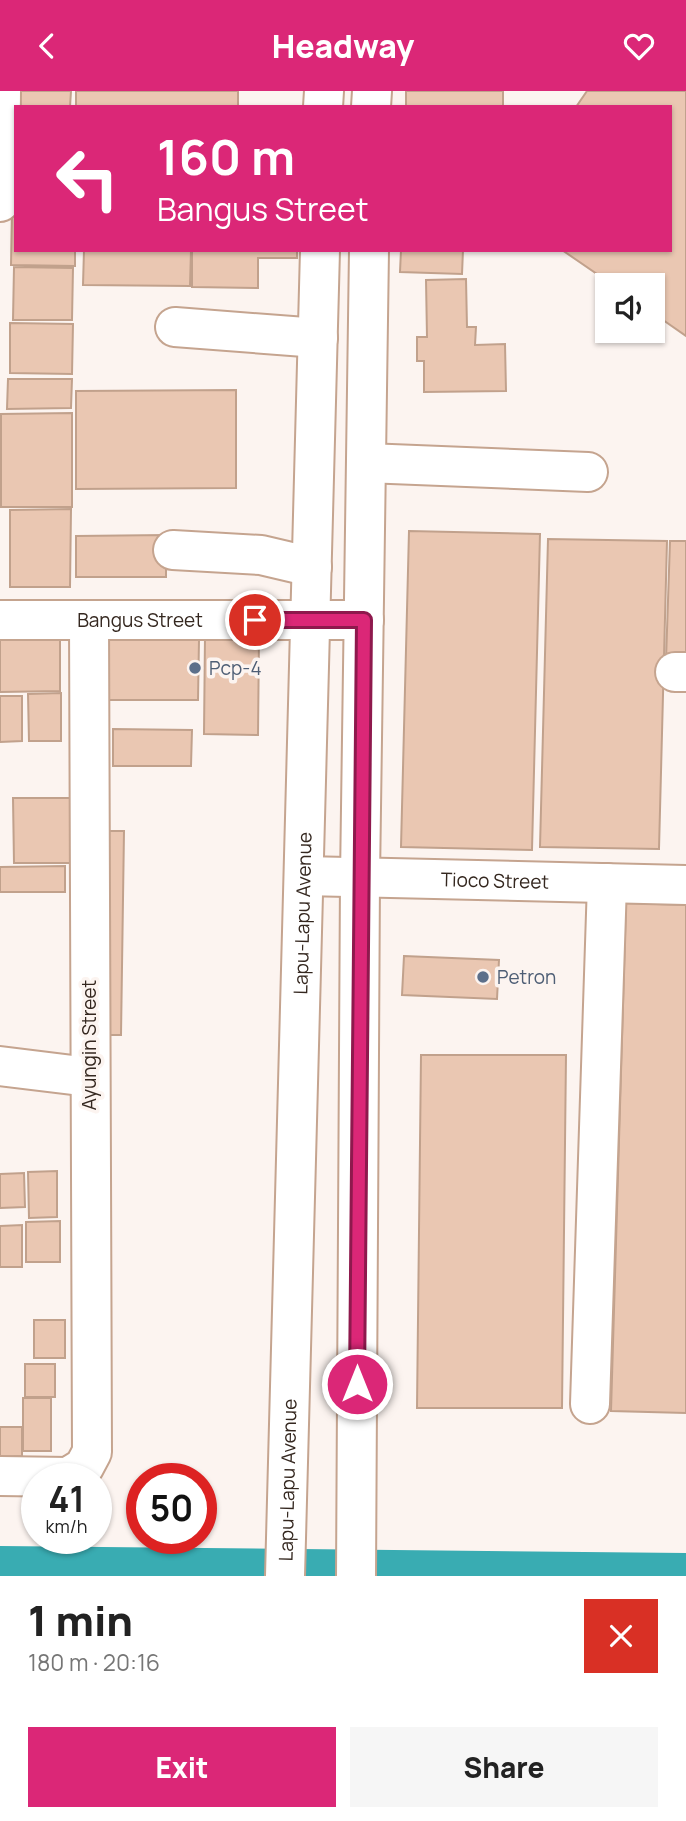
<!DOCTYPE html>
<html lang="en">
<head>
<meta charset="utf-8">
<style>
  :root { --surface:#fff; --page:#f6f6f6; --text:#222; --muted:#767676; --accent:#db2777 }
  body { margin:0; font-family:Manrope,sans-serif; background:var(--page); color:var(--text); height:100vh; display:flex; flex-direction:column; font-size:26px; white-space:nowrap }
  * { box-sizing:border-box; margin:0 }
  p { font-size:23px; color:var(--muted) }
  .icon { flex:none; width:38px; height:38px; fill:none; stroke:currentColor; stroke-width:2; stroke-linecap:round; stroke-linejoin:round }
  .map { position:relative; height:1485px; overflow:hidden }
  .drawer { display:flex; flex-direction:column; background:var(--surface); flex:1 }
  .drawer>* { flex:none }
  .banner { position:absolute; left:14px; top:14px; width:658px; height:147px; border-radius:0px; box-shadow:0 2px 5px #0004; background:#db2777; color:#fff; overflow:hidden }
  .controls { position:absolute; left:595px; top:182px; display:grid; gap:14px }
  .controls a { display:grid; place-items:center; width:70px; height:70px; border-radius:0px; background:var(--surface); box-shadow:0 2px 5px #0004; font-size:35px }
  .speed { position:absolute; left:21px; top:1372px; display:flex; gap:14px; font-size:35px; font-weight:700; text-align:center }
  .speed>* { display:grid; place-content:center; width:91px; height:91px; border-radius:50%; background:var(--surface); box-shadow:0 2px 5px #0004; line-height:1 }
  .speed small { font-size:18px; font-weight:400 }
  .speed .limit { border:10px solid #d22; background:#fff; color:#111 }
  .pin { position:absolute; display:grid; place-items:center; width:60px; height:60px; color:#fff; margin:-30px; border:4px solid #fff; border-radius:50%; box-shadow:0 2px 7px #0007 }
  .me { position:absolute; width:77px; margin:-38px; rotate:0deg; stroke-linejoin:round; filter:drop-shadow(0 0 5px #0008) }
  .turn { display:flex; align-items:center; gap:24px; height:147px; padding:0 28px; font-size:32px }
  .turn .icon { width:91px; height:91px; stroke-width:2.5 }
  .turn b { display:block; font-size:49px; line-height:60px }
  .round { display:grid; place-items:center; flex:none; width:74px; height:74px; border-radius:0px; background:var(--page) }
  .headline { display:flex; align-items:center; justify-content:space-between; height:119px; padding:0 28px }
  h1 { font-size:42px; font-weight:800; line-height:52px }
  .action { display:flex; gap:14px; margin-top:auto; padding:14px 28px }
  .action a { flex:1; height:80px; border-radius:0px; background:var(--accent); color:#fff; font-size:28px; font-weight:800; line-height:80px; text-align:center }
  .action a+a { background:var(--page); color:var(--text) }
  header { display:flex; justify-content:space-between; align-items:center; height:91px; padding:0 28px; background:var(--accent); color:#fff; font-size:32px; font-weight:800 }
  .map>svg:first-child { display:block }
  .water { fill:#39acb2 }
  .building { fill:#eac7b2; stroke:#c1a18c; stroke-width:2 }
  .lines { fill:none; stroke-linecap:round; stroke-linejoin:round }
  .minor-casing { stroke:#c5a48f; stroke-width:42 }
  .major-casing { stroke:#c5a48f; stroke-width:42 }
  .minor { stroke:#fff; stroke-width:38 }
  .major { stroke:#fff; stroke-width:38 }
  .route-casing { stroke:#8e194d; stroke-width:18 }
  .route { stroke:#db2777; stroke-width:12 }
  .service-dot { fill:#5c6f8a; stroke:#fcf4f0; stroke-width:2.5 }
  .labels { text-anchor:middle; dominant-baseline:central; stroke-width:7; stroke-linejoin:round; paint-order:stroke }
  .street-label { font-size:19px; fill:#34271f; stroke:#fcf4f0 }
  .service-label { font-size:19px; fill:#4e5e75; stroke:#fcf4f0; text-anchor:start }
</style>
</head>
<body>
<header><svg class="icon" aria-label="back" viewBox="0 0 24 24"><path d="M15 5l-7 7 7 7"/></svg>Headway<svg class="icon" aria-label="heart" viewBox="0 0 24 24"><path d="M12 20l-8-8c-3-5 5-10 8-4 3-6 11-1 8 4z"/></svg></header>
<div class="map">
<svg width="686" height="1485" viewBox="0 0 686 1485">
  <rect width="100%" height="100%" fill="#fcf4f0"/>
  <!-- water -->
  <path class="water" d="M0,1455L686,1462V1485H0Z"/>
  <!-- building -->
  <path class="building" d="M19,0H71L70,16H19Z
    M76,0H238V16H76Z
    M406,0H503V16H406Z
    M587,0H686V245L653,222V194H613L562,159H670V16H576Z
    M12,119H16V159H75V175L11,174Z
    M84,159H191L190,195L83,194Z
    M192,159H297V167H258V197L192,196Z
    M401,159H463L462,183L400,181Z
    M14,176L73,177L72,229H13Z
    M466,188L467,236H476L475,254L505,253L506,300L424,301V270H417V246H427L426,189Z
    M10,232L73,233L72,283L10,282Z
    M8,288H72L71,317L7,318Z
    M236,299V397L76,398V300Z
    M72,322V416H1V323Z
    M71,418L70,496H10V419Z
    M409,440L540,443L532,759L401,756Z
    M166,444V486H76V445Z
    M548,448L667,450L659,758L540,756Z
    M670,450H686V570L666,569Z
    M0,544H60V600L0,601Z
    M205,545H259L258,644L204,643Z
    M102,548L199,549L198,609H101Z
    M61,602V650H29L28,603Z
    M0,605H22V650L0,651Z
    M113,638L192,639L191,675H113Z
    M13,707H73L74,772H14Z
    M109,740H124L121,944H106Z
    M65,775V801H0V776Z
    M626,812L686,814V1322L611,1320Z
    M404,865L499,869L497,908L402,904Z
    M421,964H566L562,1317H417Z
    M57,1080V1126L29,1127L28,1081Z
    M24,1082L25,1116L0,1117V1083Z
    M60,1130V1171H26V1131Z
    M22,1134V1176H0V1135Z
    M34,1229H65V1267H34Z
    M25,1273H55V1306H25Z
    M23,1307H51V1360H23Z
    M0,1336H22V1365L0,1366Z"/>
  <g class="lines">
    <!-- minor casing -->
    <g class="minor-casing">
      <g id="minor">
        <path d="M0,111L1,0"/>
        <path d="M175,236L318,247"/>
        <path d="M366,372L588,381"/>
        <path d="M173,459L261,464L312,476"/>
        <path id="s1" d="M0,529H364"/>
        <path d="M675,581H686"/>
        <path id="s2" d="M304,785L686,794"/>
        <path d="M0,975L89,986"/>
        <path d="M590,1313L607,792"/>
        <path d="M0,1385L68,1386L84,1376L92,1361L89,529"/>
      </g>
    </g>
    <!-- major casing -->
    <g class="major-casing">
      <g id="major">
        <path d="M323,16L324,0"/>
        <path d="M371,16L372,0"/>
        <path id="s3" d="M285,1485L320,159"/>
        <path d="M356,1485L360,787L369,159"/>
      </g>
    </g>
    <!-- minor -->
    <use href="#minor" class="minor"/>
    <!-- major -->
    <use href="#major" class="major"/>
  </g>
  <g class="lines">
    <!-- route casing -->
    <g class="route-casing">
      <path id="route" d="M255,529H364L357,1293"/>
    </g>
    <!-- route -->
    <use href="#route" class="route"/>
  </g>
  <!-- markers -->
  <g class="service-dot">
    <circle cx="195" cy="577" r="7"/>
    <circle cx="483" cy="886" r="7"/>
  </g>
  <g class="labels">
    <!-- street labels -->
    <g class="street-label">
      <text stroke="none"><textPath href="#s1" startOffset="140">Bangus Street</textPath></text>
      <text stroke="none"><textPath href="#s2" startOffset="191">Tioco Street</textPath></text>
      <text stroke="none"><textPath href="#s3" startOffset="663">Lapu-Lapu Avenue</textPath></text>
      <text transform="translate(89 954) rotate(-90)">Ayungin Street</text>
      <text stroke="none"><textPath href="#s3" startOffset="96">Lapu-Lapu Avenue</textPath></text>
    </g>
    <!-- service labels -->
    <g class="service-label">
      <text x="209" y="577">Pcp-4</text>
      <text x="497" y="886">Petron</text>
    </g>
  </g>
</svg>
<div class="controls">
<a><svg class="icon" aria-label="sound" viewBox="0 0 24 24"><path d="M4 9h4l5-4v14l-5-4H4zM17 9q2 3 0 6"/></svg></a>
</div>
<div class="speed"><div>41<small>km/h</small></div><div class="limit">50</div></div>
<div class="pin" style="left:255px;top:529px;background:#d93025"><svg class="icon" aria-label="arrive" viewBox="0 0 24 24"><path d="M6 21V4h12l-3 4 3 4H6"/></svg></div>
<svg class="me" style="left:357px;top:1293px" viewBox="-20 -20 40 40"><circle r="17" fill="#db2777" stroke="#fff" stroke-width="3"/><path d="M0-11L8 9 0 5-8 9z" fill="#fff"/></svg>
<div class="banner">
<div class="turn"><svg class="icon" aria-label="left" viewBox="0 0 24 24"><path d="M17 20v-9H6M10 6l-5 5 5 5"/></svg><div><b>160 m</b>Bangus Street</div></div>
</div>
</div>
<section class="drawer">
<div class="headline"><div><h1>1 min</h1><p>180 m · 20:16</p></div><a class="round" style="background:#d93025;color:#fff"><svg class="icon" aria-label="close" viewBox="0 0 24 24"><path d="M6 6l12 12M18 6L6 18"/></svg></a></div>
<div class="action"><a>Exit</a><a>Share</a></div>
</section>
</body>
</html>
